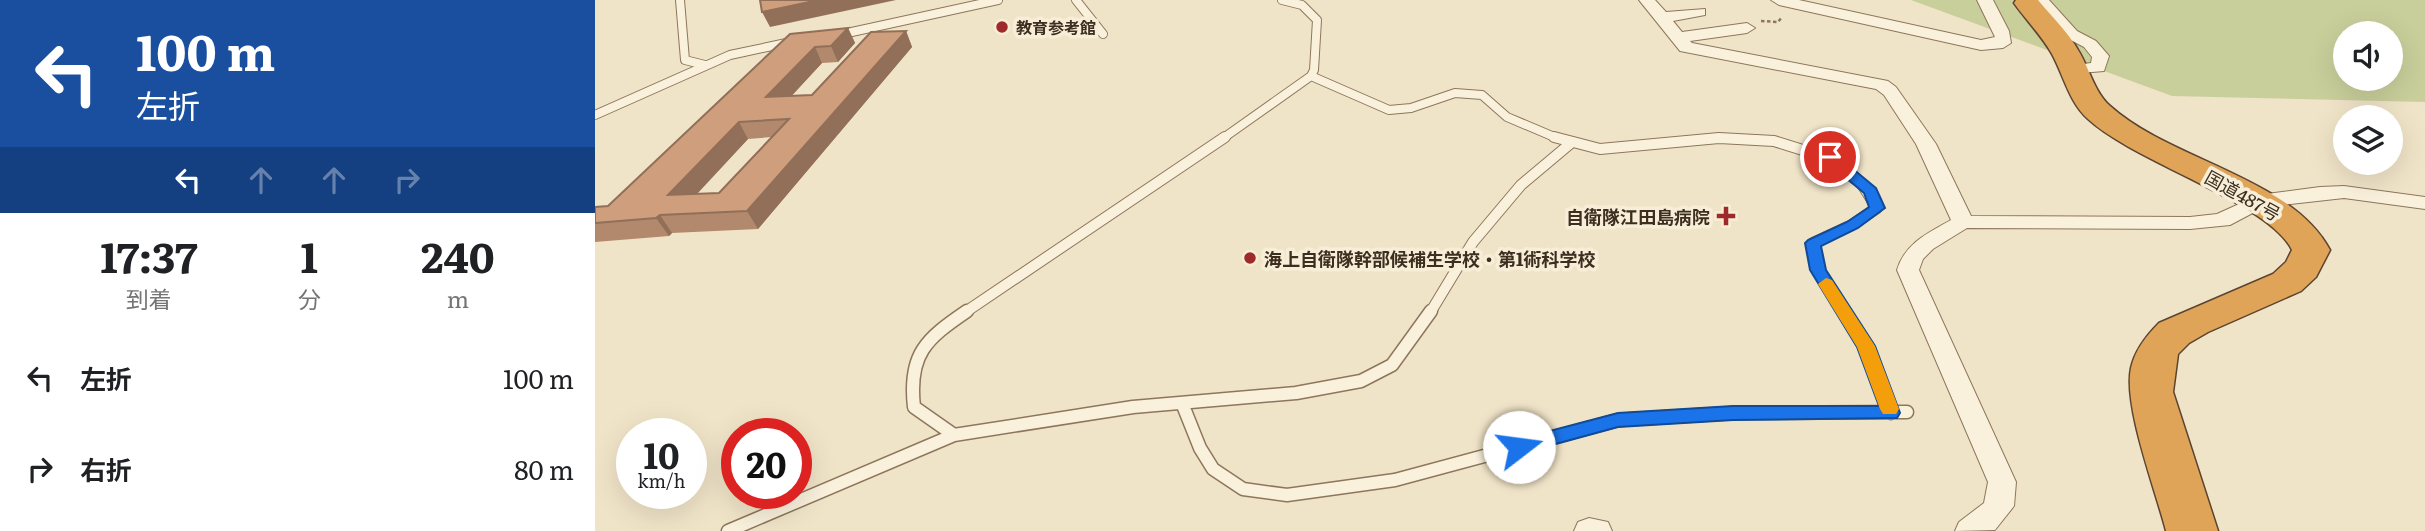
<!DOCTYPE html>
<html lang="ja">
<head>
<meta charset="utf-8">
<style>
  :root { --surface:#fff; --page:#f2f2f2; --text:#202124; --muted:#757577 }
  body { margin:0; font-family:Literata,"Noto Sans JP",serif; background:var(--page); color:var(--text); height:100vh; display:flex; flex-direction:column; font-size:26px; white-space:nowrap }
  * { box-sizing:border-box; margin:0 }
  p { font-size:23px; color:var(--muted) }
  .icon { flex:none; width:38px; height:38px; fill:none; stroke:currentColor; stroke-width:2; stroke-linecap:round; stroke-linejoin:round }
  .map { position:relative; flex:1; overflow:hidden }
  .details { display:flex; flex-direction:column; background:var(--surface); width:595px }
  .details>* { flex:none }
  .banner { background:#1a4fa0; color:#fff; overflow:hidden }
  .buttons { position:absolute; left:1738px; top:21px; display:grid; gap:14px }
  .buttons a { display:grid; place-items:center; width:70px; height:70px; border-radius:50%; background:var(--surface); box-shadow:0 7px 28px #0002; font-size:35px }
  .speed { position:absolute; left:21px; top:418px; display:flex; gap:14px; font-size:35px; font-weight:700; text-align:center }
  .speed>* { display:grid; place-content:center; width:91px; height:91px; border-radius:50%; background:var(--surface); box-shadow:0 7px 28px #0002; line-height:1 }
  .speed small { font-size:18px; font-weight:400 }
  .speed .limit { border:10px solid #d22; background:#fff; color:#111 }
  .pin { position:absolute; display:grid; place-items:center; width:60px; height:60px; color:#fff; margin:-30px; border:4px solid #fff; border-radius:50%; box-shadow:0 2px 7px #0007 }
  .me { position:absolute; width:77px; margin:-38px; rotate:75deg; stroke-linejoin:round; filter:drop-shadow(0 0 5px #0008) }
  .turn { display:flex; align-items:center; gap:24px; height:147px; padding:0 21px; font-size:32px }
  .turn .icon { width:91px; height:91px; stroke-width:2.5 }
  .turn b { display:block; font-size:49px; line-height:60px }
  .lanes { display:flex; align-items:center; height:66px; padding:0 21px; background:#0003; justify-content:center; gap:35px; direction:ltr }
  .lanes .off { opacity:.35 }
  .eta { display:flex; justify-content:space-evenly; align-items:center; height:119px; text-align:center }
  .eta b { font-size:42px; font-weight:700; line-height:49px }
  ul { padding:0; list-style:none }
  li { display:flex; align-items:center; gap:21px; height:91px; padding:0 21px }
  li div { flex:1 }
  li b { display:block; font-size:26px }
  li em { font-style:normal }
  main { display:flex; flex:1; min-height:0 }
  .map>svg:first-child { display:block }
  .green { fill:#c9cf9b; fill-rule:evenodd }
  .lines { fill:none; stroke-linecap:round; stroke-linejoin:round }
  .lane-far2-casing { stroke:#8d765c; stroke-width:10 }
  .lane-far1-casing { stroke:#8d765c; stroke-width:12 }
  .lane-casing { stroke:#8d765c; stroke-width:15 }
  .street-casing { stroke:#8d765c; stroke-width:2 }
  .highway-casing { stroke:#5b4430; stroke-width:3 }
  .path { stroke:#8d765c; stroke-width:2.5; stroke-dasharray:3.5 2.5; stroke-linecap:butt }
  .lane-far2 { stroke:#faf1dc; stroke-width:8 }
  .lane-far1 { stroke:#faf1dc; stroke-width:10 }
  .lane { stroke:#faf1dc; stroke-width:12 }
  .street { fill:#faf1dc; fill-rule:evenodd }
  .highway { fill:#e0a458; fill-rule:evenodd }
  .wall { fill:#b2896c; fill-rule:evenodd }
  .shaded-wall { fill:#916f58 }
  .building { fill:#cf9f7d; stroke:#916f58; stroke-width:2; fill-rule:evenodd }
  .route { fill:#1a73e8; stroke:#114b97; stroke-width:2 }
  .slow { fill:#f59e0b }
  .poi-dot { fill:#9e2a2b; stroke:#f7eed8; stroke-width:2.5 }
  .labels { text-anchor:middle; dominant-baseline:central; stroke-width:7; stroke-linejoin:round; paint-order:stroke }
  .far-poi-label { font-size:16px; font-weight:bold; fill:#3d2e20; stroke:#f7eed8; text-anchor:start }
  .street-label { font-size:18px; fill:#3d2e20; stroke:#f7eed8 }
  .poi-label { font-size:18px; font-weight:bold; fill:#3d2e20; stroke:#f7eed8; text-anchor:end }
</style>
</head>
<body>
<main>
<section class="details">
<div class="banner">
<div class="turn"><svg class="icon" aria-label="left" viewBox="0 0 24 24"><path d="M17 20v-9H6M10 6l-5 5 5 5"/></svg><div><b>100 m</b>左折</div></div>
<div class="lanes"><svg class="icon" aria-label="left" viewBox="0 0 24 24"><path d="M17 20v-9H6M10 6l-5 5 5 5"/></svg><svg class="icon off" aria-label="ahead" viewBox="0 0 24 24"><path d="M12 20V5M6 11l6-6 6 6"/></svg><svg class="icon off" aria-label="ahead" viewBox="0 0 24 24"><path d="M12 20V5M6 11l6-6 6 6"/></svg><svg class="icon off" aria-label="right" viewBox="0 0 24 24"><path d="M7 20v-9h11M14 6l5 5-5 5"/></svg></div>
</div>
<div class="eta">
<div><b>17:37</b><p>到着</p></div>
<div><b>1</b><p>分</p></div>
<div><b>240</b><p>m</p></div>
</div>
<ul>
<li><svg class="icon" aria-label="left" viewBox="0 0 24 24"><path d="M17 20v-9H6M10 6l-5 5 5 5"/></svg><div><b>左折</b></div><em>100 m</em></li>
<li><svg class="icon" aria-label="right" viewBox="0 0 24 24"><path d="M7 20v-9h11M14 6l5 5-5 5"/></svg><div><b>右折</b></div><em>80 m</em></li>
</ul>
</section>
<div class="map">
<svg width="1830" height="531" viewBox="0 0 1830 531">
  <rect width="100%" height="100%" fill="#f0e4c8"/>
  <!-- green -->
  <path class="green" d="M1316,0H1830V102L1577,96ZM1750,33H1796V79H1750Z"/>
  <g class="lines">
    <!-- lane-far2 casing -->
    <g class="lane-far2-casing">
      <path id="lane-far2" d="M85,0L90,60L110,65
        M481,0L508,34
        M243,35L403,0
        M716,76L794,110L816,108L860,93L887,95L912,117L964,139
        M0,115L135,55L196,42
        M627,139L716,76L719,70L722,20L707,5L687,0
        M1110,139H1161"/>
    </g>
    <!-- lane-far1 casing -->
    <g class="lane-far1-casing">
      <path id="lane-far1" d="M959,137L1005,149L1124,138L1179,141L1230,157L1267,184L1282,208L1257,225L1218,243L1223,270L1250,313
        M369,313L630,137
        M835,313L878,242L926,185L976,143"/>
    </g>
    <!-- lane casing -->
    <g class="lane-casing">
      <path id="lane" d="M1249,311L1271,346L1296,413
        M587,403L605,448L618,469L648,489L692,495L800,480L1023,420L1138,413L1312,412
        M359,435L319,407C313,354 331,339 372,311
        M133,531L359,435L538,407L701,393L766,381L797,365L836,311"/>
    </g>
    <!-- street casing -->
    <g class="street-casing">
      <path id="street" d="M1044,0H1060L1071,12L1110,9V15L1078,21L1087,32L1152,23L1160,28L1152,33L1095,41L1097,43L1293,81L1301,87L1341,144L1376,216L1595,217L1622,214L1664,195L1725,187L1749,186L1830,197V209L1749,198L1669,207L1635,225L1595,229L1372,228L1338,249L1328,259L1324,270L1421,482L1419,506L1400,530L1360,531L1364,522L1389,503L1393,482L1302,270C1310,243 1333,233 1356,220L1321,144L1289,95L1281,89L1085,51Z
        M1176,0H1204L1386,40L1400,37L1382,0H1398L1414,31L1416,43L1408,48L1386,50L1184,5Z
        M1438,0H1454L1482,31L1501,41L1514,56L1509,71L1474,74L1471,70L1474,66L1496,63L1497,57L1489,47L1470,37Z
        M994,518L1013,522L1017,531H979L983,522Z"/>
    </g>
    <!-- highway casing -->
    <g class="highway-casing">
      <path id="highway" d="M1421,0H1443C1456,16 1473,32 1483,50C1494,67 1499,92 1515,106C1576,161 1696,177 1735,250L1721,277L1706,291L1613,332L1594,343L1583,354L1578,392L1623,531H1571C1561,491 1528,406 1536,368C1540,350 1551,336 1564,323L1678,274L1691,262L1697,250C1675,203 1539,162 1493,119C1474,102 1469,76 1457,54C1447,36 1431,20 1419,3Z"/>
    </g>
    <!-- path -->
    <path class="path" d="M1166,21L1183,22L1187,17"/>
    <!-- lane-far2 -->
    <use href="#lane-far2" class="lane-far2"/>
    <!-- lane-far1 -->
    <use href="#lane-far1" class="lane-far1"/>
    <!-- lane -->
    <use href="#lane" class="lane"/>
    <!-- street -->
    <use href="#street" class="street"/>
    <!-- highway -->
    <use href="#highway" class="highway"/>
  </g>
  <!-- wall -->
  <path class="wall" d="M253,28L260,43L243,62L227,63L196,96L217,95L311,31L317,47L163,229L77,233L74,236L0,242V207L13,206L195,34ZM177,137L124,193L102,194L153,139Z"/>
  <!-- shaded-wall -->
  <path class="shaded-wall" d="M224,0H301L175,27L167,12Z
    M253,28L260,43L243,62L236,46Z
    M311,31L317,47L163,229L152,211Z
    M220,47L227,63L180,114L171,97Z
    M144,122L153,139L84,213L73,195Z
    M65,215L77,233L74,236L61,218Z"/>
  <!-- building -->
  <path class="building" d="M165,0H224L167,12Z
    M253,28L236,46L220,47L171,97L217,95L276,32L311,31L152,211L65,215L61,218L0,223V207L13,206L195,34ZM194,119L124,193L73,195L144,122Z"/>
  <!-- route -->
  <path class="route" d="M1230,154H1240L1281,188L1290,208L1263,228L1226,246L1231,270L1280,346L1305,413L1302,418L1138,420L1023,427L924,454L917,452L914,447L917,441L1023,413L1138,406H1284L1262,347L1215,270L1210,243L1213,240L1252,222L1274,207L1269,193L1230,160Z"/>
  <!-- slow -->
  <path class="slow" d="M1231,278L1237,280L1280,346L1304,409L1301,414H1288L1285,409L1262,347L1223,284Z"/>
  <!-- markers -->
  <g class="poi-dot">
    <circle cx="407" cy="27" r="7"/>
    <path d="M1127.5 205.5h7v7h7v7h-7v7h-7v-7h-7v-7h7z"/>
    <circle cx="655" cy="258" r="7"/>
  </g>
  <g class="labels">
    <!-- far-poi labels -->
    <g class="far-poi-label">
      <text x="421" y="27">教育参考館</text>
    </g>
    <!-- street labels -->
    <g class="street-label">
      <text transform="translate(1648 195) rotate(29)">国道487号</text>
    </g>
    <!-- poi labels -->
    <g class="poi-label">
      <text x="1115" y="216">自衛隊江田島病院</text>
      <text x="669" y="258" text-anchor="start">海上自衛隊幹部候補生学校・第1術科学校</text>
    </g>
  </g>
</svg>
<div class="buttons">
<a><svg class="icon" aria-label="sound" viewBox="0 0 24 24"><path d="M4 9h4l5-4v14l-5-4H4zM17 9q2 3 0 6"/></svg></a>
<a><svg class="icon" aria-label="layers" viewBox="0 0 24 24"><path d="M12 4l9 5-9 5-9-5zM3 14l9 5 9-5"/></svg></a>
</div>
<div class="speed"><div>10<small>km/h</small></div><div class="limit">20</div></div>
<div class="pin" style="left:1235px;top:157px;background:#d93025"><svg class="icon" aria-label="arrive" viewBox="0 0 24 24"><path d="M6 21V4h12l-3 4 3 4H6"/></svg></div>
<svg class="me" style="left:924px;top:447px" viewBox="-20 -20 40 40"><circle r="19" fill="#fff"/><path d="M0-13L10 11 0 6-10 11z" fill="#1a73e8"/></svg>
</div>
</main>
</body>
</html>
